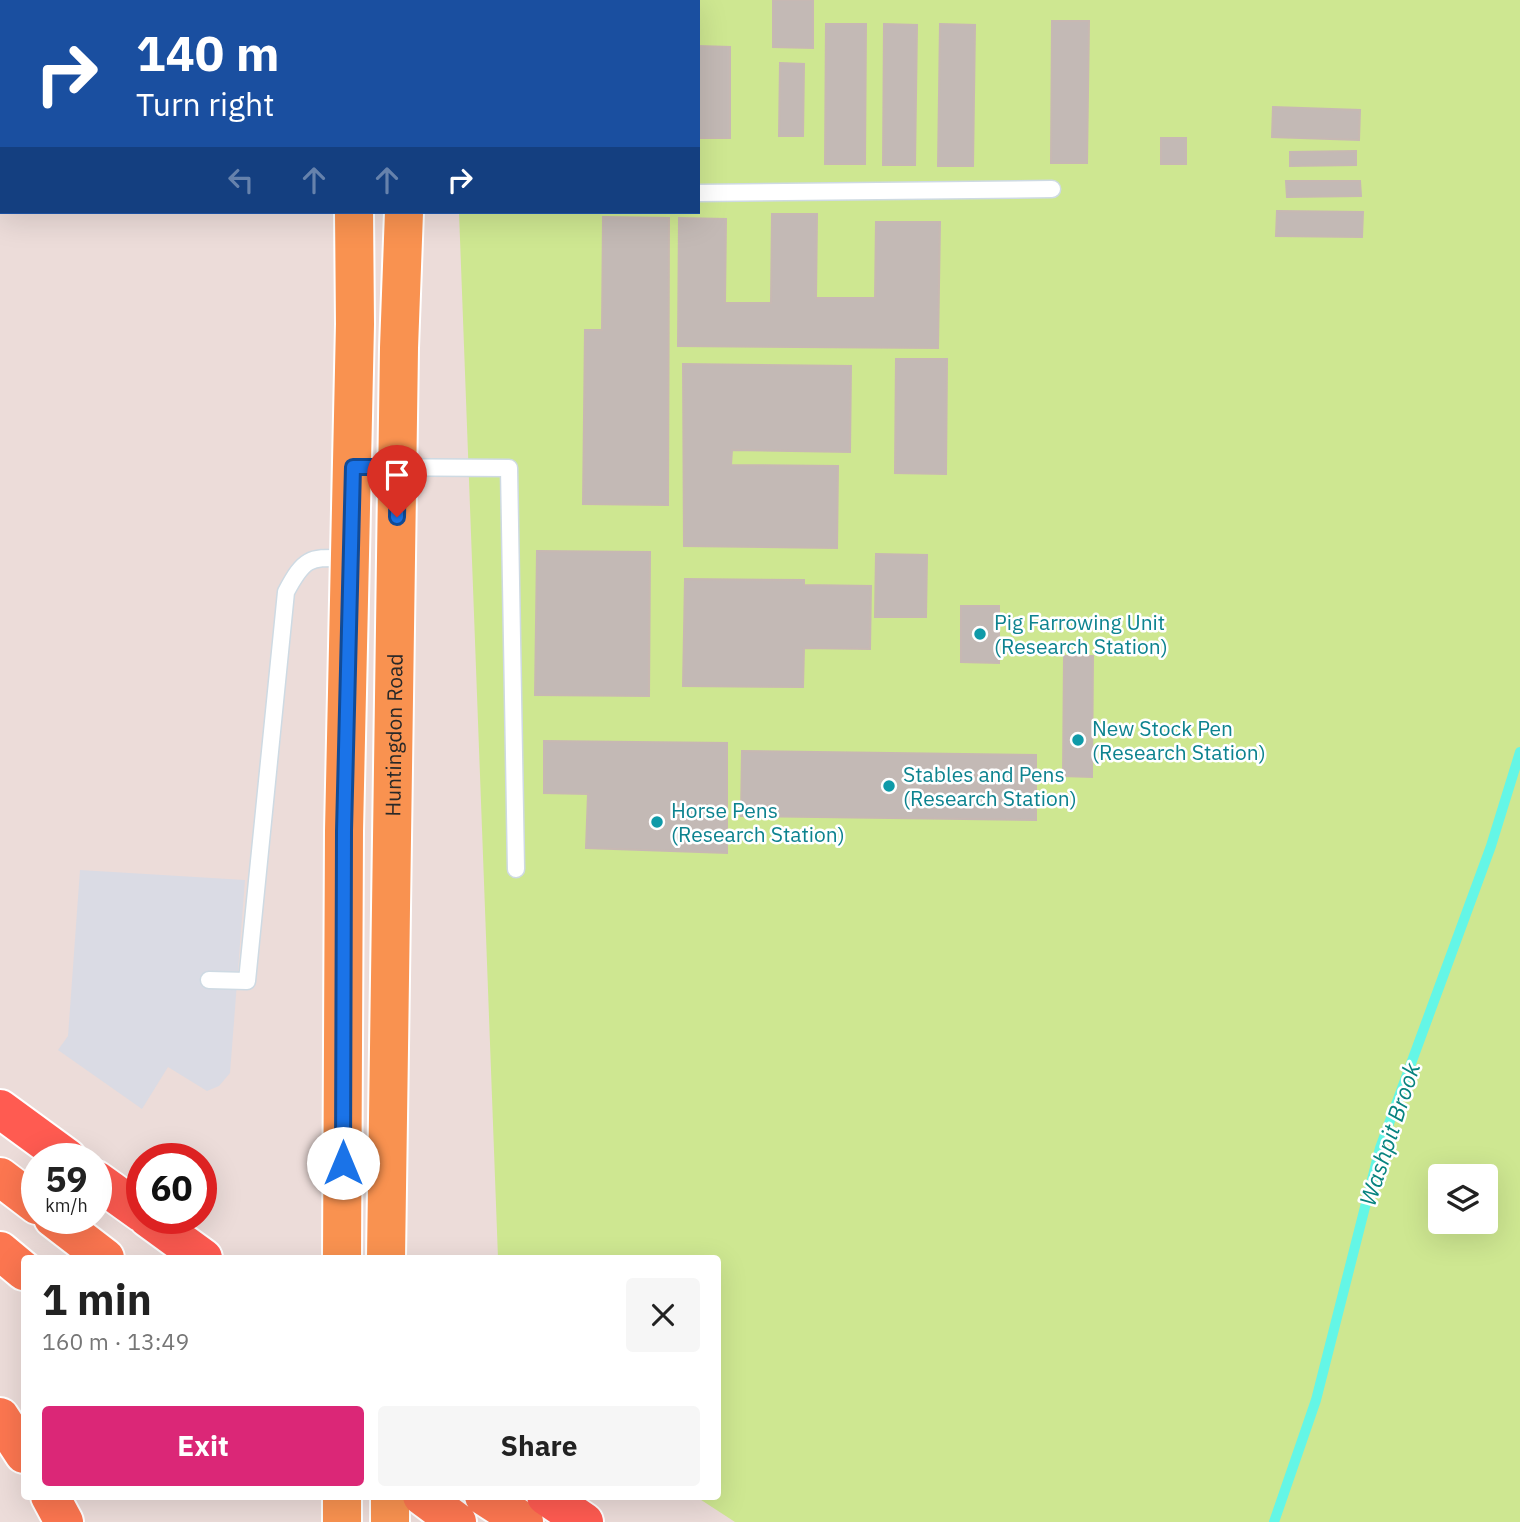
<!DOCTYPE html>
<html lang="en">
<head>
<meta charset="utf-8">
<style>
  :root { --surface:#fff; --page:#f6f6f6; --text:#222; --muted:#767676; --accent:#db2777 }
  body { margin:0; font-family:"IBM Plex Sans",sans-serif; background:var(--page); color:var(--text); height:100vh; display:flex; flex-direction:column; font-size:26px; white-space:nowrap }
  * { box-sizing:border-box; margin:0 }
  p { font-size:23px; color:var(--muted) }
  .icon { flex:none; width:38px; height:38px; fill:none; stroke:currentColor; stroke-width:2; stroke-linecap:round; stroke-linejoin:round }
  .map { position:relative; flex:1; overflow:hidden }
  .details { position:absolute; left:21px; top:1255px; width:700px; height:245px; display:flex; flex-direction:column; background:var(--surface); border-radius:7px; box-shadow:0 7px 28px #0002 }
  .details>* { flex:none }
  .hud { position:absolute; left:0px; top:0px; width:700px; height:214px; box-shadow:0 7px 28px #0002; background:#1a4fa0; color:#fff; overflow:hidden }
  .tools { position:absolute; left:1428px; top:1164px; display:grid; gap:14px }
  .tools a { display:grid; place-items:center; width:70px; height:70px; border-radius:7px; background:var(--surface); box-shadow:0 7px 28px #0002; font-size:35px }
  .speed { position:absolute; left:21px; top:1143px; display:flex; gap:14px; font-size:35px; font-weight:700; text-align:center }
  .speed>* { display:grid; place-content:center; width:91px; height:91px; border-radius:50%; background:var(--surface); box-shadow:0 7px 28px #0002; line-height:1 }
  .speed small { font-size:18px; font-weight:400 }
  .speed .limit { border:10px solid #d22; background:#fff; color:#111 }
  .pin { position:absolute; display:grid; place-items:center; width:60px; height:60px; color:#fff; margin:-72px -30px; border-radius:50% 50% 50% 0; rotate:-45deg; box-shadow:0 0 7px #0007 }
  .pin .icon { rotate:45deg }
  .me { position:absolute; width:77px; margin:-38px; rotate:0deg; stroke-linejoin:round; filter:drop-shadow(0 0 5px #0008) }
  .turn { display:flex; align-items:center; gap:24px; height:147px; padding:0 21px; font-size:32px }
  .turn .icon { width:91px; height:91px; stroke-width:2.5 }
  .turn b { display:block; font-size:49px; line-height:60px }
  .lanes { display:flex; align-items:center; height:66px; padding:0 21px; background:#0003; justify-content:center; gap:35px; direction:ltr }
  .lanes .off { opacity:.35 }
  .round { display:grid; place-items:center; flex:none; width:74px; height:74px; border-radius:7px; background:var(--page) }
  .head { display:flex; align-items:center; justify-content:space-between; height:119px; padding:0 21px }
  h1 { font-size:42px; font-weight:700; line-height:52px }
  .cta { display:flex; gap:14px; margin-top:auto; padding:14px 21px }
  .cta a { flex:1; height:80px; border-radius:7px; background:var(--accent); color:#fff; font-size:28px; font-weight:700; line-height:80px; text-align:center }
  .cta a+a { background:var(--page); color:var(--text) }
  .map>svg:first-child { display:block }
  .industrial { fill:#dadbe4 }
  .green { fill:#cee791; fill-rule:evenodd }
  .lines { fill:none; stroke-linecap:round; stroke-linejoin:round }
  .stream { stroke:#64f6e6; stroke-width:10 }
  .building { fill:#c3b9b5; stroke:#c7b8b3; stroke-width:2 }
  .service-casing { stroke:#cedae3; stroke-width:19 }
  .primary-casing { stroke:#fff; stroke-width:42 }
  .trunk-casing { stroke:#fff; stroke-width:42 }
  .motorway-casing { stroke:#fff; stroke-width:42 }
  .service { stroke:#fff; stroke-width:16 }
  .primary { stroke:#f99250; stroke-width:38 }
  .trunk { stroke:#fc7650; stroke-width:38 }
  .motorway { stroke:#ff5b51; stroke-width:38 }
  .primary-bridge-casing { stroke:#fff; stroke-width:42; stroke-linecap:butt }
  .primary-bridge { stroke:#f99250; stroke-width:38 }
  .route-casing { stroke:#114b97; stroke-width:18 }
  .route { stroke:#1a73e8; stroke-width:12 }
  .culture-dot { fill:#0f9aa8; stroke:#fff; stroke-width:2.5 }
  .labels { text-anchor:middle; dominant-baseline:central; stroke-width:5; stroke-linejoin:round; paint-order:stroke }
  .culture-label { font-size:21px; fill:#0d838f; stroke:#fff; text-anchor:start }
  .street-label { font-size:21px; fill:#282828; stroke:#fff }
  .water-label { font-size:23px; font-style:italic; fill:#07837f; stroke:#fff }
</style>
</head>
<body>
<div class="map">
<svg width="1520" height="1522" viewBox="0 0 1520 1522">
  <rect width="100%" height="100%" fill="#ecdcd9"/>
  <!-- industrial -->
  <path class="industrial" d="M80,870L245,880L230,1073L219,1086L207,1091L168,1067L142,1109L58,1050L68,1036Z"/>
  <!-- green -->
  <path class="green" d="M452,0H1520V1522H735L695,1496H718V1258H498L459,212H698V2ZM1440,1176H1486V1222H1440Z"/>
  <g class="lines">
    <!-- stream -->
    <path class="stream" d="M1274,1522L1316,1400L1380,1148L1491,846L1520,752"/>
  </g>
  <!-- building -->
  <path class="building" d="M613,0H680V2H613Z
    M773,0H813V48L773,47Z
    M1052,21H1089L1087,163H1051Z
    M826,24H866L865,164H825Z
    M884,24L917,25L915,165H883Z
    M940,24L975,25L973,166H938Z
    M698,46L730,47V138H698Z
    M780,63L804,64L803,136H779Z
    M1273,107L1360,110L1359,140L1272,137Z
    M1161,138H1186V164H1161Z
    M1356,151V165L1290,166V152Z
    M1286,181H1360L1361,196L1287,197Z
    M1277,211L1363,212L1362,237L1276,236Z
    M772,214H817L816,298H875L876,222H940L938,348L678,346L679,218L726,219L725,303H771Z
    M603,217L669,218L668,505L583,504L585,330H602Z
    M896,359H947L946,474L895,473Z
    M683,364L851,366L850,452L732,450L731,465L838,466L837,548L684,546Z
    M537,551L650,552L649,696L535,695Z
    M876,554L927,555L926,617H875Z
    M685,579L804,580V585L871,586L870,649L804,648L803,687L683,686Z
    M961,606H999V663L961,662Z
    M1064,656H1093L1092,777L1063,776Z
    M544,741L727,743V853L586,848L588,794L544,793Z
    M742,751L1036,755V820L741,816Z"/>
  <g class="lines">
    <!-- service casing -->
    <g class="service-casing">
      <path id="service" d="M698,193L1052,189
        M353,467L509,468L516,869
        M209,980L247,981L286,592C306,554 311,558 351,558"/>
    </g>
    <!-- primary casing -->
    <g class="primary-casing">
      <g id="primary">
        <path d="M399,0V2"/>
        <path d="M360,2V0"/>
        <path d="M342,1258L344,831L355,324L354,212"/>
        <path id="s1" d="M386,1258L399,348L404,212"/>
        <path d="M390,1496V1522"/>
      </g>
    </g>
    <!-- trunk casing -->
    <g class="trunk-casing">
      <path id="trunk" d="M0,1177L37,1205
        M53,1218L105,1258
        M0,1251L24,1271
        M0,1417L24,1454
        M50,1496L64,1522
        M422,1496L457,1522
        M484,1496L524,1522"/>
    </g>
    <!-- motorway casing -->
    <g class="motorway-casing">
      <path id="motorway" d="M0,1109L67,1158
        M96,1180L142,1213
        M148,1218L203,1258
        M546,1496L584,1522"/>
    </g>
    <!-- service -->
    <use href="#service" class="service"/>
    <!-- primary -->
    <use href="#primary" class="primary"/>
    <!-- trunk -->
    <use href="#trunk" class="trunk"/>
    <!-- motorway -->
    <use href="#motorway" class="motorway"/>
    <!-- primary-bridge casing -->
    <g class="primary-bridge-casing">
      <path id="primary-bridge" d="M342,1522V1496"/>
    </g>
    <!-- primary-bridge -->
    <use href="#primary-bridge" class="primary-bridge"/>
  </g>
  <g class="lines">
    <!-- route casing -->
    <g class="route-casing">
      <path id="route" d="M343,1163L344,831L353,467H398L397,517"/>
    </g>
    <!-- route -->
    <use href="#route" class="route"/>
  </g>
  <!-- markers -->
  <g class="culture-dot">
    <circle cx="980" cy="634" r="7"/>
    <circle cx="1078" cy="740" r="7"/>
    <circle cx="889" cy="786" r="7"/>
    <circle cx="657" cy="822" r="7"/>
  </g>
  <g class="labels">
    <!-- culture labels -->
    <g class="culture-label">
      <text x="994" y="622">Pig Farrowing Unit<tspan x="994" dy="24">(Research Station)</tspan></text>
      <text x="1092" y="728">New Stock Pen<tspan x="1092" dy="24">(Research Station)</tspan></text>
      <text x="903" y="774">Stables and Pens<tspan x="903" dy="24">(Research Station)</tspan></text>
      <text x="671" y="810">Horse Pens<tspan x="671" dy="24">(Research Station)</tspan></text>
    </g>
    <!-- street labels -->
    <g class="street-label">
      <text stroke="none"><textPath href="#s1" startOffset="523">Huntingdon Road</textPath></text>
    </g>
    <!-- water labels -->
    <g class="water-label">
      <text transform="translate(1389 1134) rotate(-72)">Washpit Brook</text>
    </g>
  </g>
</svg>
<div class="tools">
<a><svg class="icon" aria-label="layers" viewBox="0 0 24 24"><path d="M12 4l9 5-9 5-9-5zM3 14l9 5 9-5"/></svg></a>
</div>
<div class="speed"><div>59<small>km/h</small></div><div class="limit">60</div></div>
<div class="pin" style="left:397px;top:517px;background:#d93025"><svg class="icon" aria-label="arrive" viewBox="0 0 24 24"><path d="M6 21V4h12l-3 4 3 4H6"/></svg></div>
<svg class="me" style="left:343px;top:1163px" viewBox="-20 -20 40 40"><circle r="19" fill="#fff"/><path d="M0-13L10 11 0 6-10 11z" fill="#1a73e8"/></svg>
<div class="hud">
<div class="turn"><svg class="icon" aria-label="right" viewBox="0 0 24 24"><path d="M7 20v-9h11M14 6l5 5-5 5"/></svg><div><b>140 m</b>Turn right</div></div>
<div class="lanes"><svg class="icon off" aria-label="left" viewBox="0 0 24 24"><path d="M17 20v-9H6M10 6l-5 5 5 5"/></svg><svg class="icon off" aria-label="ahead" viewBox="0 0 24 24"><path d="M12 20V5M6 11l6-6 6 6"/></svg><svg class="icon off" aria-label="ahead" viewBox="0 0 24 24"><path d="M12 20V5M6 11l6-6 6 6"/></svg><svg class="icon" aria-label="right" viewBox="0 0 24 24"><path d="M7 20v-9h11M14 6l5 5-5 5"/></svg></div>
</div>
<section class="details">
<div class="head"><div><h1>1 min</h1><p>160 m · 13:49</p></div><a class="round"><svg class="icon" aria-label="close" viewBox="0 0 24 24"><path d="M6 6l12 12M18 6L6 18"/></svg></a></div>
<div class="cta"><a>Exit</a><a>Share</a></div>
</section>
</div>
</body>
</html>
